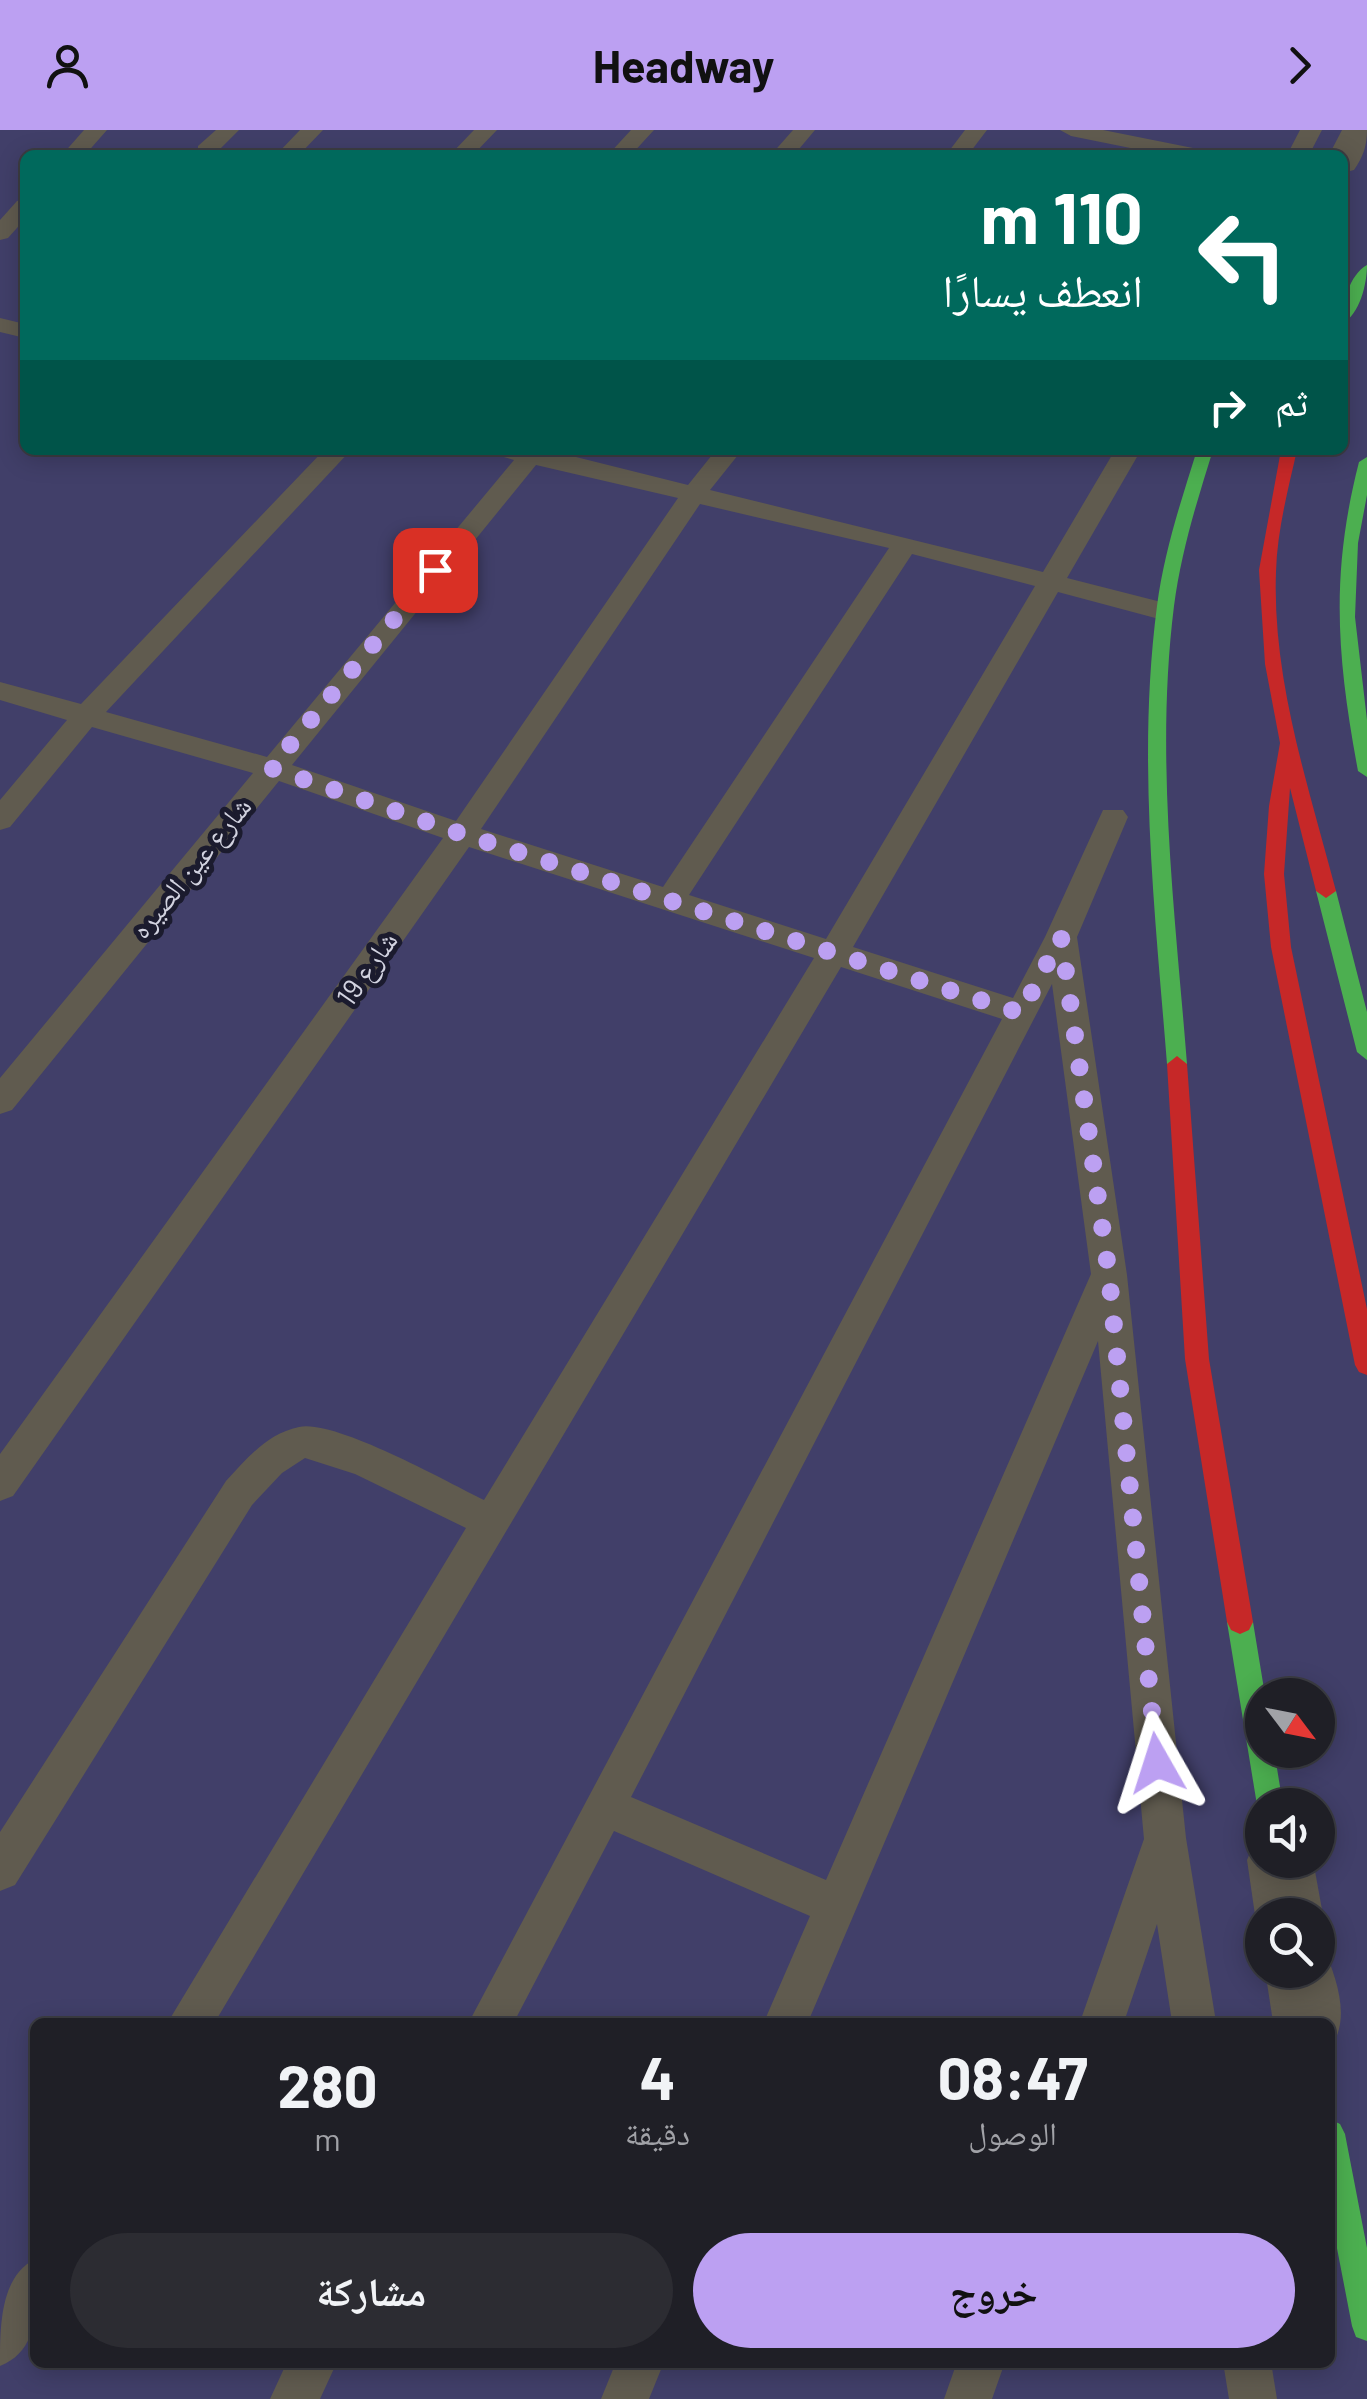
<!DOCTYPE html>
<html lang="ar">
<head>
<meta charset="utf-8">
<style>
  :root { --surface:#1f1f26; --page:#2c2c32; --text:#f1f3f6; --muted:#a1a2a7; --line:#3c3d43; --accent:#bca0f2 }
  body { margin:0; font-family:Barlow,"Noto Naskh Arabic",sans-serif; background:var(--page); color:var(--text); direction:rtl; height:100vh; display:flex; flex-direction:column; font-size:38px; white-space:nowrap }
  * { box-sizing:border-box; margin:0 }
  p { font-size:32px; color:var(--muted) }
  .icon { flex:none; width:55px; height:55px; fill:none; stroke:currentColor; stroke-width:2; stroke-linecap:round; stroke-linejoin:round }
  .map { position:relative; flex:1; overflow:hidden; direction:ltr }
  .panel { position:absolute; left:30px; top:1888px; width:1305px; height:350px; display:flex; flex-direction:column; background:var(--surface); border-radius:15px; box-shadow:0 5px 25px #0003,0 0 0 2px var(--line); direction:rtl }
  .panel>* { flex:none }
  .banner { position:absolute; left:20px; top:20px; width:1328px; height:305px; border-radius:15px; box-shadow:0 5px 25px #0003,0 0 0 2px var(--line); direction:rtl; background:#00695c; color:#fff; overflow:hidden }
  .needle { width:65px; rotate:122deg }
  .fabs { position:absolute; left:1245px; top:1548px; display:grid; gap:20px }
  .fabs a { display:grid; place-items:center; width:90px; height:90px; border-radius:50%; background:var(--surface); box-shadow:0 5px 25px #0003,0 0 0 2px var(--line); font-size:50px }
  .pin { position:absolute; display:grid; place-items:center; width:85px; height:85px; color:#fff; margin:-42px; border-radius:20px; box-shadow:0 5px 15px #0006 }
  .me { position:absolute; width:110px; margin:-55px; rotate:354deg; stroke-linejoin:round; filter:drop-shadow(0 0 8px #0008) }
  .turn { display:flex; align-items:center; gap:35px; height:210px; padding:0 40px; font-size:45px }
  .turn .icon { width:130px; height:130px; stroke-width:2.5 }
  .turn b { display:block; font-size:70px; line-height:85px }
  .then { display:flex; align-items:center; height:95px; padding:0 40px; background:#0003; gap:20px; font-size:38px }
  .eta { display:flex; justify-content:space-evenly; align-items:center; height:170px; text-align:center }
  .eta b { font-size:60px; font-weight:700; line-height:70px }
  .button { display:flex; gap:20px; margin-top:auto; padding:20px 40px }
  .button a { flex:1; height:115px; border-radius:60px; background:var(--accent); color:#111; font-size:40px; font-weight:700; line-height:115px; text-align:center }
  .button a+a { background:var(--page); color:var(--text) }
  header { display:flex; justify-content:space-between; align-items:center; height:130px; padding:0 40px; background:var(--accent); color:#111; font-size:45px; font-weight:700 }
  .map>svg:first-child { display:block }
  .green { fill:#413f69; fill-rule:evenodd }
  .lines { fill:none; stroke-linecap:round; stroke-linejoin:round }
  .lane { fill:#605b4f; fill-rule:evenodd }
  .street { fill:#605b4f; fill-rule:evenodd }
  .fast { fill:#4caf50; fill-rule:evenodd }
  .jam { fill:#c62828; fill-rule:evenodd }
  .route { stroke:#bca0f2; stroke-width:18; stroke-dasharray:0 32.4 }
  .labels { text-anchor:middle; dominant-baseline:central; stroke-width:10; stroke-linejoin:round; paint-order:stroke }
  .street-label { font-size:28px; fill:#d2d3e0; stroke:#1b1b2e }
</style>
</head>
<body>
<header><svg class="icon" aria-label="forward" viewBox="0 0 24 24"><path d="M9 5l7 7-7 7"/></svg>Headway<svg class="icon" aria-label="person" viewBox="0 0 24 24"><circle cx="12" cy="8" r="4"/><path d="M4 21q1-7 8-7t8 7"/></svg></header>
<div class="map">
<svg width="1367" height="2269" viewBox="0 0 1367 2269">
  <rect width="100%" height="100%" fill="#292933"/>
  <!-- green -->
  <path class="green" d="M0,0H1367V2269H0ZM25,25H1342V320H25ZM1262,1565H1318V1620H1262ZM1262,1675H1318V1730H1262ZM1262,1785H1318V1840H1262ZM35,1892H1330V2232H35Z"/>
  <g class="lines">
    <!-- lane -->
    <path class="lane" d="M84,0H107L85,25H62Z
      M216,0H239L214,25H198V16Z
      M300,0H323L299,25H276Z
      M474,0H497L473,25H450Z
      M631,0H654L631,25H608Z
      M793,0H815L794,25H771Z
      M965,0H987L968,25H946Z
      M1060,0H1103L1198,19L1209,25H1165L1071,6Z
      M1300,0H1322L1309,25H1287Z
      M25,69V89L8,108L0,110V90L17,71Z
      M0,188L25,194V208L0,202Z
      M324,320H351L106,582L267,627L514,330L500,326L497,320H548L688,355L716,320H742L710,360L1043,442L1115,320H1141L1067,448L1169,474L1173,480L1159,489L1058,462L853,817L1013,868L1045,807L1103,680H1123L1128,687L1077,807L1127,1145L1186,1708L1216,1892H1172L1157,1794L1124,1892H1080L1144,1709L1098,1211L808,1892H764L810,1786L614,1701L514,1892H469L1002,889L841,837L215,1892H168L466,1398L355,1344L305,1328L282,1343L252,1375L15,1755L0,1761V1702L226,1351C247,1329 266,1304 299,1297C335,1289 447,1352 484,1370L814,828L469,717L13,1366L0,1371V1324L443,708L279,651L12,980L0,984V948L253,643L92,597L10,697L0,700V670L67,590L0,570V552L81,574ZM536,335L678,368L456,691L292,635ZM700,374L889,418L663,757L481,699ZM912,424L1035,456L826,809L689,765ZM1052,854L1091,1144L826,1750L631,1667Z
      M35,2129C35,2169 44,2218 0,2236C0,2196 0,2147 35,2129Z
      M287,2232H337L320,2269H270Z
      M616,2232H664L649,2269H601Z
      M957,2232H1005L992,2269H944Z
      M1223,2232H1271L1277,2269H1229Z"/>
    <!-- street -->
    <path class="street" d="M1342,0H1367C1367,16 1363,27 1354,40L1342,43V25H1329Z
      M1262,1704V1730H1313L1323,1785L1318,1798V1785H1262V1802L1255,1785L1247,1730L1257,1707Z
      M1318,1813L1323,1816C1336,1847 1352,1889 1330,1918V1892H1273L1265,1840H1318Z"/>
    <!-- fast -->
    <path class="fast" d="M1367,135C1367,154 1360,184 1342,194C1342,174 1349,145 1367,135Z
      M1197,320H1213C1197,371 1181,422 1174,476C1155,628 1175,782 1187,934L1177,942L1167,934C1155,782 1137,628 1157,476C1164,422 1181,371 1197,320Z
      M1367,327V365L1358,413L1355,487L1367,590V647L1358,641C1337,528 1330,445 1359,332Z
      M1326,754L1336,761L1367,882V930L1357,922L1316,761Z
      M1240,1480L1249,1484L1253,1492L1265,1565L1262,1620H1274L1283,1675H1262V1685L1257,1675L1227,1492L1231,1484Z
      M1330,1989L1340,1994L1345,2004L1367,2118V2211L1356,2207L1352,2196L1330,2082Z"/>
    <!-- jam -->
    <path class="jam" d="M1281,320H1297C1288,360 1277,401 1276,442C1272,550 1309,658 1336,761L1326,768L1316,761L1290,658L1284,744L1291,817L1367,1179V1245L1359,1242L1355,1235L1271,817L1264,744L1269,676L1280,613L1265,534L1259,440Z
      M1177,926L1187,934L1209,1229L1253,1492L1249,1500L1240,1504L1231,1500L1227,1492L1185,1229L1167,934Z"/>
  </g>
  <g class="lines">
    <!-- route -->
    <path class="route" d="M435,440L271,638L462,704L1021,883L1061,807L1109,1145L1157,1633"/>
  </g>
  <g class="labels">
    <!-- street labels -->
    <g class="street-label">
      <text transform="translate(190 737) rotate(-51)">شارع عين الصيره</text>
      <text transform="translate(366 838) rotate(-55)">شارع 19</text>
    </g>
  </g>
</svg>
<div class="fabs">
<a><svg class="needle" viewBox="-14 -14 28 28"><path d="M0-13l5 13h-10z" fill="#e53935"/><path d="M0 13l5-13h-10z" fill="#a1a2a7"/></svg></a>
<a><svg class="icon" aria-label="sound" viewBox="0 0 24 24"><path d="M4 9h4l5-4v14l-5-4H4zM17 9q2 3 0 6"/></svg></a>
<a><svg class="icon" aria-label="search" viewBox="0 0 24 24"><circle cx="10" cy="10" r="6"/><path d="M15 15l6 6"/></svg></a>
</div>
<div class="pin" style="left:435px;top:440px;background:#d93025"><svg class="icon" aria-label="arrive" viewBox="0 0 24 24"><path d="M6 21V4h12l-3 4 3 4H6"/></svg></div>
<svg class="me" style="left:1157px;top:1633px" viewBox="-20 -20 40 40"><path d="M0-17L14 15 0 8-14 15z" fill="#bca0f2" stroke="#fff" stroke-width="4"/></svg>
<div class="banner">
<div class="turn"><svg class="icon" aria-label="left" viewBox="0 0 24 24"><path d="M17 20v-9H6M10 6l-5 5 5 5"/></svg><div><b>110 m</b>انعطف يسارًا</div></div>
<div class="then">ثم<svg class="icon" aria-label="right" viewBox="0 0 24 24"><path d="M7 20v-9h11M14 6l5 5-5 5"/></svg></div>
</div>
<section class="panel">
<div class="eta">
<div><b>08:47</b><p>الوصول</p></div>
<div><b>4</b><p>دقيقة</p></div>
<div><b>280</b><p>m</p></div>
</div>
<div class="button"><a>خروج</a><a>مشاركة</a></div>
</section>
</div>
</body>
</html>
